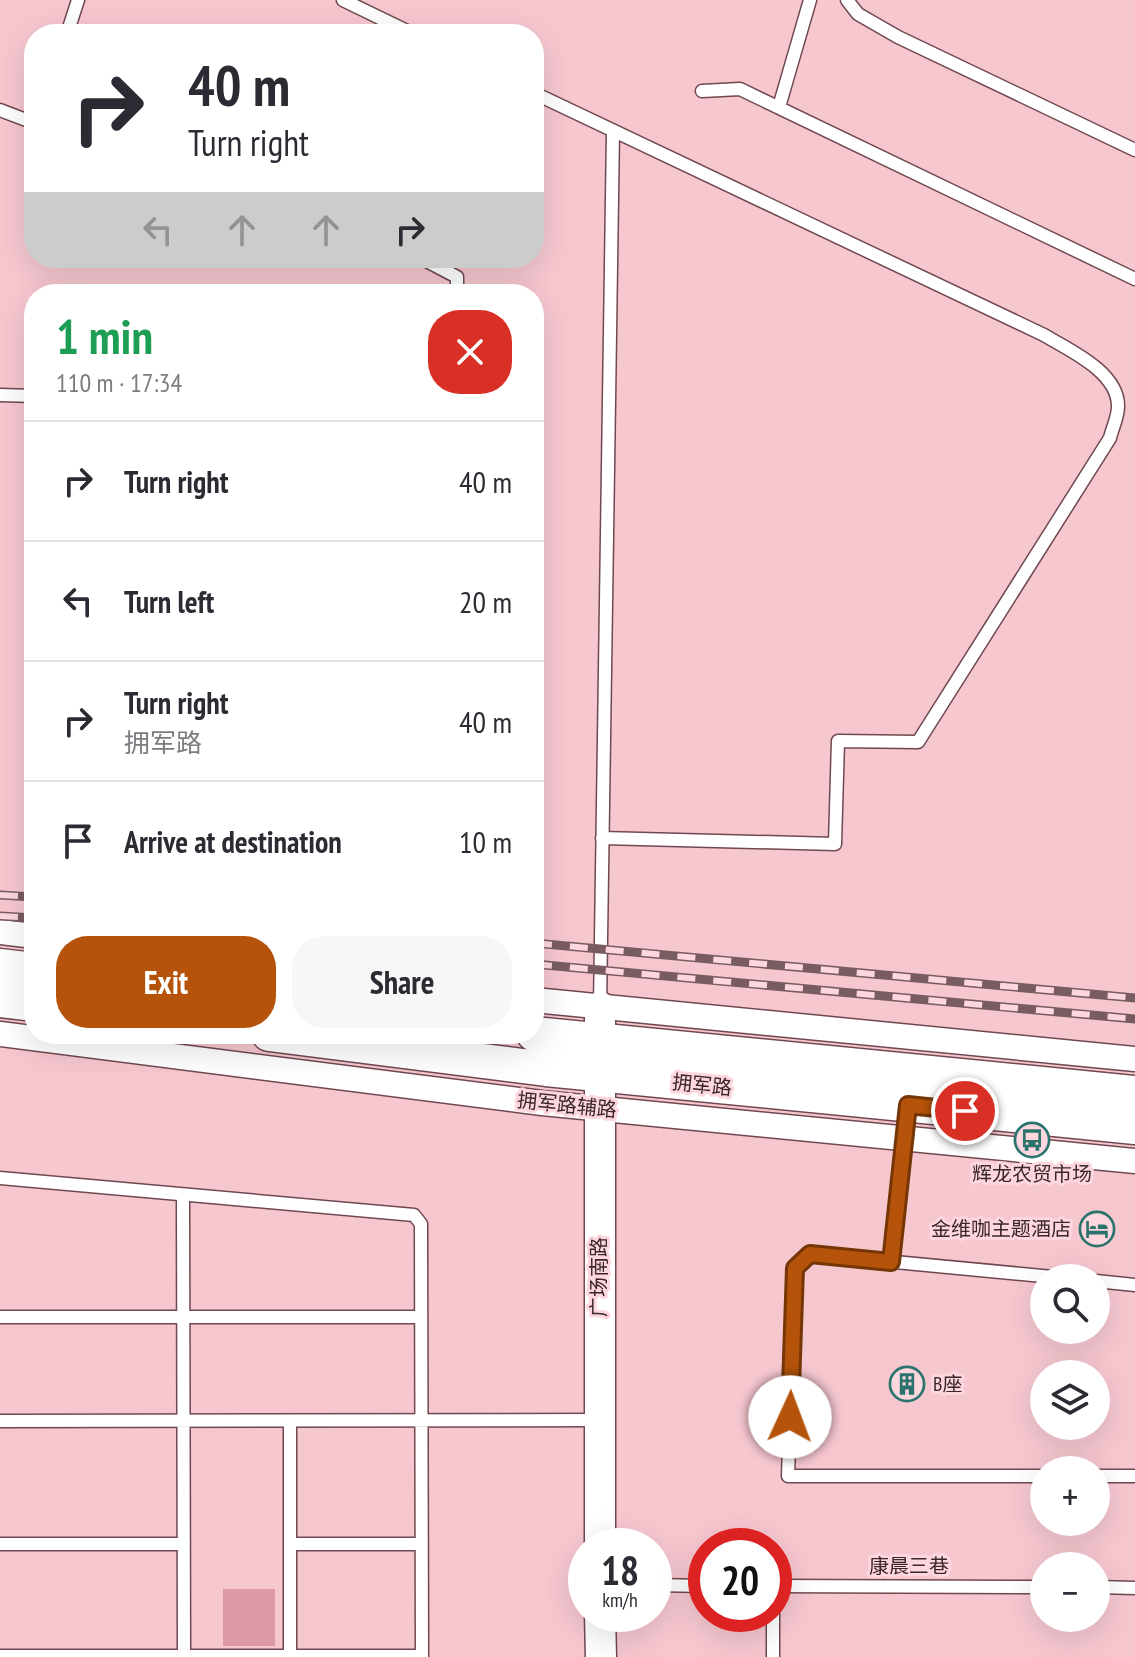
<!DOCTYPE html>
<html lang="en">
<head>
<meta charset="utf-8">
<style>
  :root { --surface:#fff; --page:#f7f7f7; --text:#2b2b33; --muted:#7c7c81; --line:#e1e1e2; --accent:#b45309 }
  body { margin:0; font-family:"PT Sans Narrow","Noto Sans SC",sans-serif; background:var(--page); color:var(--text); height:100vh; display:flex; flex-direction:column; font-size:30px; white-space:nowrap }
  * { box-sizing:border-box; margin:0 }
  p { font-size:26px; color:var(--muted) }
  .icon { flex:none; width:44px; height:44px; fill:none; stroke:currentColor; stroke-width:2; stroke-linecap:round; stroke-linejoin:round }
  .map { position:relative; flex:1; overflow:hidden }
  .side { position:absolute; left:24px; top:284px; width:520px; height:760px; display:flex; flex-direction:column; background:var(--surface); border-radius:32px; box-shadow:0 8px 32px #0002 }
  .side>* { flex:none }
  .banner { position:absolute; left:24px; top:24px; width:520px; height:244px; border-radius:32px; box-shadow:0 8px 32px #0002; background:#fff; color:var(--text); overflow:hidden }
  .controls { position:absolute; left:1030px; top:1264px; display:grid; gap:16px }
  .controls a { display:grid; place-items:center; width:80px; height:80px; border-radius:50%; background:var(--surface); box-shadow:0 8px 32px #0002; font-size:40px }
  .speed { position:absolute; left:568px; top:1528px; display:flex; gap:16px; font-size:40px; font-weight:700; text-align:center }
  .speed>* { display:grid; place-content:center; width:104px; height:104px; border-radius:50%; background:var(--surface); box-shadow:0 8px 32px #0002; line-height:1 }
  .speed small { font-size:20px; font-weight:400 }
  .speed .limit { border:12px solid #d22; background:#fff; color:#111 }
  .pin { position:absolute; display:grid; place-items:center; width:68px; height:68px; color:#fff; margin:-34px; border:4px solid #fff; border-radius:50%; box-shadow:0 2px 8px #0007 }
  .me { position:absolute; width:88px; margin:-44px; rotate:2deg; stroke-linejoin:round; filter:drop-shadow(0 0 6px #0008) }
  .turn { display:flex; align-items:center; gap:28px; height:168px; padding:0 32px; font-size:36px }
  .turn .icon { width:104px; height:104px; stroke-width:2.5 }
  .turn b { display:block; font-size:56px; line-height:68px }
  .lanes { display:flex; align-items:center; height:76px; padding:0 32px; background:#0003; justify-content:center; gap:40px; direction:ltr }
  .lanes .off { opacity:.35 }
  .round { display:grid; place-items:center; flex:none; width:84px; height:84px; border-radius:32px; background:var(--page) }
  .overview { display:flex; align-items:center; justify-content:space-between; height:136px; padding:0 32px }
  h1 { font-size:48px; font-weight:700; line-height:60px; color:#1e9e55 }
  .action { display:flex; gap:16px; margin-top:auto; padding:16px 32px }
  .action a { flex:1; height:92px; border-radius:32px; background:var(--accent); color:#fff; font-size:32px; font-weight:700; line-height:92px; text-align:center }
  .action a+a { background:var(--page); color:var(--text) }
  ul { padding:0; list-style:none }
  li { display:flex; align-items:center; gap:24px; height:120px; padding:0 32px; border-top:2px solid var(--line) }
  li div { flex:1 }
  li b { display:block; font-size:30px }
  li em { font-style:normal }
  .map>svg:first-child { display:block }
  .green { fill:#de99a6 }
  .lines { fill:none; stroke-linecap:round; stroke-linejoin:round }
  .service-casing { stroke:#704850; stroke-width:15 }
  .minor-casing { stroke:#704850; stroke-width:27 }
  .tertiary-casing { stroke:#704850; stroke-width:33 }
  .secondary-casing { stroke:#704850; stroke-width:37 }
  .service { stroke:#fff; stroke-width:12 }
  .minor { stroke:#fff; stroke-width:24 }
  .tertiary { stroke:#fff; stroke-width:30 }
  .secondary { stroke:#fff; stroke-width:34 }
  .rail-casing { stroke:#785c62; stroke-width:9 }
  .rail { stroke:#fed7de; stroke-width:6; stroke-dasharray:18; stroke-linecap:butt }
  .route-casing { stroke:#753606; stroke-width:20 }
  .route { stroke:#b45309; stroke-width:14 }
  .labels { text-anchor:middle; dominant-baseline:central; stroke-width:6; stroke-linejoin:round; paint-order:stroke }
  .street-label { font-size:20px; fill:#39272b; stroke:#fed7de }
  .poi-label { font-size:20px; fill:#39272b; stroke:#fed7de }
</style>
</head>
<body>
<div class="map">
<svg width="1135" height="1657" viewBox="0 0 1135 1657">
  <rect width="100%" height="100%" fill="#f7c7d0"/>
  <!-- green -->
  <path class="green" d="M223,1589H275V1646H223Z"/>
  <g class="lines">
    <!-- service casing -->
    <g class="service-casing">
      <path id="service" d="M343,0L413,34
        M847,0L858,14L898,37L1135,150
        M67,34L78,0
        M702,91L740,89L1135,279
        M534,93L1044,335C1069,350 1119,372 1118,407C1118,417 1112,429 1110,438L918,742L838,741L835,844L602,838
        M779,107L810,0
        M0,110L34,123
        M421,258L457,277V294
        M0,395L34,396
        M600,1007L613,131
        M0,1178L414,1215L421,1224L422,1656H0
        M183,1195L184,1657
        M891,1262L908,1108
        M1096,1281L1135,1285
        M0,1317H421
        M0,1421L599,1420
        M290,1421V1656
        M1044,1476H788L795,1268L810,1254L1064,1278
        M1096,1476H1135
        M0,1544H184
        M290,1544H422
        M654,1585L706,1586
        M774,1586L1044,1587
        M1096,1587L1135,1588
        M773,1657V1614"/>
    </g>
    <!-- minor casing -->
    <g class="minor-casing">
      <path id="minor" d="M0,932L34,936
        M534,1000L1135,1059
        M0,1034L542,1103L1135,1161"/>
    </g>
    <!-- tertiary casing -->
    <g class="tertiary-casing">
      <path id="tertiary" d="M600,1546V1007
        M600,1614L601,1657"/>
    </g>
    <!-- secondary casing -->
    <g class="secondary-casing">
      <path id="secondary" d="M0,966L34,970
        M0,1000L34,1004
        M269,1034L546,1069L1135,1127
        M534,1034L1135,1093"/>
    </g>
    <!-- service -->
    <use href="#service" class="service"/>
    <!-- minor -->
    <use href="#minor" class="minor"/>
    <!-- tertiary -->
    <use href="#tertiary" class="tertiary"/>
    <!-- secondary -->
    <use href="#secondary" class="secondary"/>
    <!-- rail casing -->
    <g class="rail-casing">
      <path id="rail" d="M0,895L34,897
        M0,916L34,918
        M534,943L1135,998
        M534,964L1135,1019"/>
    </g>
    <!-- rail -->
    <use href="#rail" class="rail"/>
  </g>
  <g class="lines">
    <!-- route casing -->
    <g class="route-casing">
      <path id="route" d="M790,1417L795,1268L810,1254L891,1262L908,1105L965,1111"/>
    </g>
    <!-- route -->
    <use href="#route" class="route"/>
  </g>
  <!-- icons -->
  <defs>
    <g id="bus-ring" transform="scale(1.8)"><circle r="9.5" fill="#fed7de" stroke="#2b746d" stroke-width="1.5"/><path d="M-5-6H5V4H4V6H2V4H-2V6H-4V4H-5ZM-3.5-4V0h7V-4ZM-3.5 1.2v1.5H-2V1.2ZM2 1.2v1.5H3.5V1.2Z" fill="#2b746d"/></g>
    <g id="hotel-ring" transform="scale(1.8)"><circle r="9.5" fill="#fed7de" stroke="#2b746d" stroke-width="1.5"/><path d="M-6-4.5h1.5V1H6V5H4.5V3h-9V5H-6ZM-4 0a1.8 1.8 0 1 1 3.6 0ZM.5 0V-2.5h3Q6-2.5 6 0Z" fill="#2b746d"/></g>
    <g id="building-ring" transform="scale(1.8)"><circle r="9.5" fill="#fed7de" stroke="#2b746d" stroke-width="1.5"/><path d="M-4-6H4V6H1V3H-1V6H-4ZM-2.5-4.3h1.7v1.8h-1.7ZM.8-4.3h1.7v1.8H.8ZM-2.5-1h1.7V.8h-1.7ZM.8-1h1.7V.8H.8Z" fill="#2b746d"/></g>
  </defs>
  <g fill-rule="evenodd">
    <use href="#bus-ring" x="1032" y="1140"/>
    <use href="#hotel-ring" x="1097" y="1229"/>
    <use href="#building-ring" x="907" y="1384"/>
  </g>
  <g class="labels">
    <!-- street labels -->
    <g class="street-label">
      <text transform="translate(702 1085) rotate(6)">拥军路</text>
      <text transform="translate(567 1105) rotate(6)">拥军路辅路</text>
      <text transform="translate(599 1277) rotate(-90)">广场南路</text>
      <text x="909" y="1566">康晨三巷</text>
    </g>
    <!-- poi labels -->
    <g class="poi-label">
      <text x="1032" y="1174">辉龙农贸市场</text>
      <text x="1071" y="1229" text-anchor="end">金维咖主题酒店</text>
      <text x="933" y="1384" text-anchor="start">B座</text>
    </g>
  </g>
</svg>
<div class="controls">
<a><svg class="icon" aria-label="search" viewBox="0 0 24 24"><circle cx="10" cy="10" r="6"/><path d="M15 15l6 6"/></svg></a>
<a><svg class="icon" aria-label="layers" viewBox="0 0 24 24"><path d="M12 4l9 5-9 5-9-5zM3 14l9 5 9-5"/></svg></a>
<a>+</a>
<a>−</a>
</div>
<div class="speed"><div>18<small>km/h</small></div><div class="limit">20</div></div>
<div class="pin" style="left:965px;top:1111px;background:#d93025"><svg class="icon" aria-label="arrive" viewBox="0 0 24 24"><path d="M6 21V4h12l-3 4 3 4H6"/></svg></div>
<svg class="me" style="left:790px;top:1417px" viewBox="-20 -20 40 40"><circle r="19" fill="#fff"/><path d="M0-13L10 11 0 6-10 11z" fill="#b45309"/></svg>
<div class="banner">
<div class="turn"><svg class="icon" aria-label="right" viewBox="0 0 24 24"><path d="M7 20v-9h11M14 6l5 5-5 5"/></svg><div><b>40 m</b>Turn right</div></div>
<div class="lanes"><svg class="icon off" aria-label="left" viewBox="0 0 24 24"><path d="M17 20v-9H6M10 6l-5 5 5 5"/></svg><svg class="icon off" aria-label="ahead" viewBox="0 0 24 24"><path d="M12 20V5M6 11l6-6 6 6"/></svg><svg class="icon off" aria-label="ahead" viewBox="0 0 24 24"><path d="M12 20V5M6 11l6-6 6 6"/></svg><svg class="icon" aria-label="right" viewBox="0 0 24 24"><path d="M7 20v-9h11M14 6l5 5-5 5"/></svg></div>
</div>
<section class="side">
<div class="overview"><div><h1>1 min</h1><p>110 m · 17:34</p></div><a class="round" style="background:#d93025;color:#fff"><svg class="icon" aria-label="close" viewBox="0 0 24 24"><path d="M6 6l12 12M18 6L6 18"/></svg></a></div>
<ul>
<li><svg class="icon" aria-label="right" viewBox="0 0 24 24"><path d="M7 20v-9h11M14 6l5 5-5 5"/></svg><div><b>Turn right</b></div><em>40 m</em></li>
<li><svg class="icon" aria-label="left" viewBox="0 0 24 24"><path d="M17 20v-9H6M10 6l-5 5 5 5"/></svg><div><b>Turn left</b></div><em>20 m</em></li>
<li><svg class="icon" aria-label="right" viewBox="0 0 24 24"><path d="M7 20v-9h11M14 6l5 5-5 5"/></svg><div><b>Turn right</b><p>拥军路</p></div><em>40 m</em></li>
<li><svg class="icon" aria-label="arrive" viewBox="0 0 24 24"><path d="M6 21V4h12l-3 4 3 4H6"/></svg><div><b>Arrive at destination</b></div><em>10 m</em></li>
</ul>
<div class="action"><a>Exit</a><a>Share</a></div>
</section>
</div>
</body>
</html>
